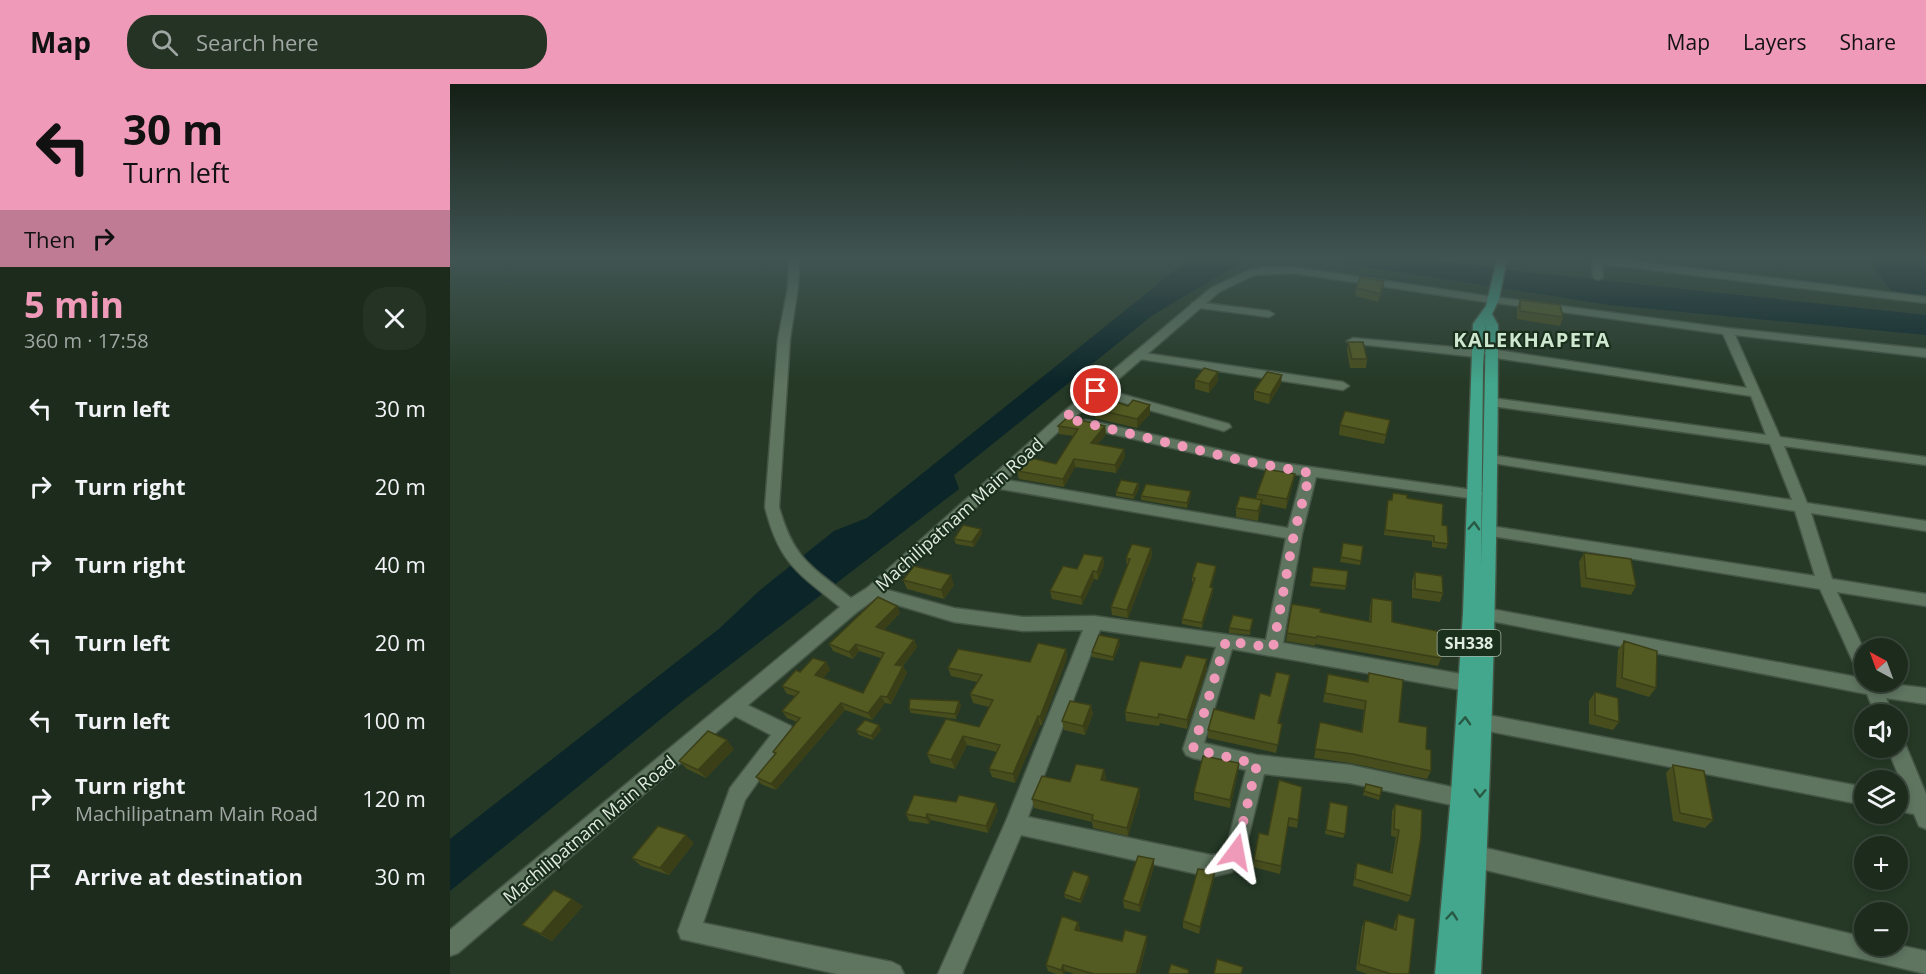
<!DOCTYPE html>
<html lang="en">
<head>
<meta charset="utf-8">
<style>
  :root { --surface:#1c2b1c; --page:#253325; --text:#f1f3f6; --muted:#a0a7a3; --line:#3a473b; --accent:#ef9ab8 }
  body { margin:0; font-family:"Open Sans",sans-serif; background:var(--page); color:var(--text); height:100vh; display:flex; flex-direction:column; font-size:22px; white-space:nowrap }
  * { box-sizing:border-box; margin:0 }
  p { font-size:20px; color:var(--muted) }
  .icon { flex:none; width:33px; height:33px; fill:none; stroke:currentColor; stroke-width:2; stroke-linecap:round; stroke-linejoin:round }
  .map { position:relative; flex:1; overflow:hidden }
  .panel { display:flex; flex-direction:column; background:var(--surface); width:450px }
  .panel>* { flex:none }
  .hud { background:#ef9ab8; color:#111; overflow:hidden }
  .needle { width:39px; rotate:319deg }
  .buttons { position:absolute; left:1404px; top:554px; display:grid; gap:12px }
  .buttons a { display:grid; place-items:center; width:54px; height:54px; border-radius:50%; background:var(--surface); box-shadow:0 3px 9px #0003,0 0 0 2px var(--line); font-size:30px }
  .pin { position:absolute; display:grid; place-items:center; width:51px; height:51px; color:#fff; margin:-26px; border:3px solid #fff; border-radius:50%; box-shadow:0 2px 6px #0007 }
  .me { position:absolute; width:66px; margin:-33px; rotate:13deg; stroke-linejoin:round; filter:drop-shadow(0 0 4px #0008) }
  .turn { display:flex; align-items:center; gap:21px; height:126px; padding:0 24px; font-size:27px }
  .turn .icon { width:78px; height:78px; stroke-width:2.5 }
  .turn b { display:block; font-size:42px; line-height:51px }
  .then { display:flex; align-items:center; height:57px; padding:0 24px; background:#0003; gap:12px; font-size:22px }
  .round { display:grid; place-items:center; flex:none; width:63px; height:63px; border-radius:24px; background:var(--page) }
  .overview { display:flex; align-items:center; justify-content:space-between; height:102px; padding:0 24px }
  h1 { font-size:36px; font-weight:700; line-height:45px; color:var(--accent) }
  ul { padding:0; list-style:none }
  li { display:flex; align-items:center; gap:18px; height:78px; padding:0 24px }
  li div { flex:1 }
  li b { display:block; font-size:22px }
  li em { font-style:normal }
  header { display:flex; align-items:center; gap:36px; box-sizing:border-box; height:84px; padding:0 30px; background:var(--accent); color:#111 }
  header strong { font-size:28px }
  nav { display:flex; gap:33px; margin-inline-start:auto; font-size:21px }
  .search { width:420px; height:54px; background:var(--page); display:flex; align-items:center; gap:15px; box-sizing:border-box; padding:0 21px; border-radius:24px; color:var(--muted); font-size:22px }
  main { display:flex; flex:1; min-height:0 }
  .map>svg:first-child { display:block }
  .water { fill:#0b2528 }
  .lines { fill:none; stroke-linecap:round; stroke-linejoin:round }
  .street-casing { stroke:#445545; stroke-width:3 }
  .secondary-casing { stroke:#445545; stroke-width:3 }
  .primary-casing { stroke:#445545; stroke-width:3 }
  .street { fill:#5f7560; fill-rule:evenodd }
  .secondary { fill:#5f7560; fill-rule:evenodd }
  .primary { fill:#42a78c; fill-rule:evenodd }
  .wall { fill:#474d1d }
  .shaded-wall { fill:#3a3f18 }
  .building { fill:#535a22; stroke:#3a3f18; stroke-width:1.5 }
  .oneway { stroke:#295944 }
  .route { stroke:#ef9ab8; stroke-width:10; stroke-dasharray:0 18 }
  .labels { text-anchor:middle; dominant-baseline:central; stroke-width:4.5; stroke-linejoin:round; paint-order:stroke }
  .shield { fill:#1b2f1d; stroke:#a5b3a6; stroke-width:1.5 }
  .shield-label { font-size:16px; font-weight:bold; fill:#e0ece0 }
  .street-label { font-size:18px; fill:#e0ece0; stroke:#1b2f1d }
  .far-district-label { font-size:20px; font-weight:bold; letter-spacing:1.5px; fill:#cee7cf; stroke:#1b2f1d }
</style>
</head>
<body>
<header>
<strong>Map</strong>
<div class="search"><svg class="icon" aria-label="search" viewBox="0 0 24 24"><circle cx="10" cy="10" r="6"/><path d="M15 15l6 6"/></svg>Search here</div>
<nav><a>Map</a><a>Layers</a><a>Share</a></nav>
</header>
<main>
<section class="panel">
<div class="hud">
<div class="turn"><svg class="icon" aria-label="left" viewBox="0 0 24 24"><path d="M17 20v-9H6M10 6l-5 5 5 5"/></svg><div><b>30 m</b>Turn left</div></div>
<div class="then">Then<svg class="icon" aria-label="right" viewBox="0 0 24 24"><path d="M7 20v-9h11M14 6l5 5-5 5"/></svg></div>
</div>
<div class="overview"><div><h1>5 min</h1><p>360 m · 17:58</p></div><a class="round"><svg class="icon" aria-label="close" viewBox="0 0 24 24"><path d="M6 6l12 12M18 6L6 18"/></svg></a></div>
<ul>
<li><svg class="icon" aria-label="left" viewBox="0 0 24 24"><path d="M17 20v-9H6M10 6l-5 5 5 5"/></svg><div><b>Turn left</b></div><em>30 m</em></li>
<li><svg class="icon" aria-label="right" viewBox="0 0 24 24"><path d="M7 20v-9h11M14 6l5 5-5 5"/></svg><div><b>Turn right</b></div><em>20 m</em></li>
<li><svg class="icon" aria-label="right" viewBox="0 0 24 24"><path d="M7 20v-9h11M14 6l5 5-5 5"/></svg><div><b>Turn right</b></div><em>40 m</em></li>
<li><svg class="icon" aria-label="left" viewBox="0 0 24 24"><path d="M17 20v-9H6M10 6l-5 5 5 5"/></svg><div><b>Turn left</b></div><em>20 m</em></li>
<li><svg class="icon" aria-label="left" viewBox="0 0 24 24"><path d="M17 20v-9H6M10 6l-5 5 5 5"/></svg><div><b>Turn left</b></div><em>100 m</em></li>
<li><svg class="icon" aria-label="right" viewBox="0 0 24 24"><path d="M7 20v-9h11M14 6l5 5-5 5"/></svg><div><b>Turn right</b><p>Machilipatnam Main Road</p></div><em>120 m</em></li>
<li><svg class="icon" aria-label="arrive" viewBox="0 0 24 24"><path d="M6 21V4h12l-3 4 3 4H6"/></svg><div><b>Arrive at destination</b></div><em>30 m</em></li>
</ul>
</section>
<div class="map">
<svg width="1476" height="890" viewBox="0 0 1476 890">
  <rect width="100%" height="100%" fill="#253926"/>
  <!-- water -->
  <path class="water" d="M739,175H797L703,231L504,391L509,405L233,617L0,807V755L270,544L309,507L384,447L417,434Z
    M867,175H983L1065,187L1476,231V251L1159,221Z
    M1418,175H1476V212L1441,207Z"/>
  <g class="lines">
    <!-- street casing -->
    <g class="street-casing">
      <path id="street" d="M1142,175H1166L1476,213V219L1152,180L1153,193L1148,196L1143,193Z
        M1043,213L1277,244L1476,265V273L1285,251L1330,353L1476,373V381L1334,362L1357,419L1476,437V447L1361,429L1382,495L1476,510V522L1387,508L1414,566V591L1408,589L1370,505L1035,451L1032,447L1035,443L1040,442L1365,492L1345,427L1036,378L1034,375L1036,372L1041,371L1342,416L1320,360L1042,322L1036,318L1042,314L1316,351L1301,312L1040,273L1034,269L1040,265L1297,304L1273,250L1039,218L1038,216Z
        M746,218L819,227L824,230L819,233L742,223V219Z
        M903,254L1026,265L1032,269L1026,273L899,259L897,257Z
        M687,268L893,298L899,302L893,306L683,274V270Z
        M646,303L779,340L781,343L774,347L642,310L640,307L642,304Z
        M637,336L825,378L1031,407L1033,410L1026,415L866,393L852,450L833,559L1017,591L1023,594L1026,599L1023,604L1017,607L782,565L754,659L807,671L900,681L1011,705L1018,707L1021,714L1018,721L1011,723L900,699L814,690L793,775L782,788L761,793L571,751L512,890H488L556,737L633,546L573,547L504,538L417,512L415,508L417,504L423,502L504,524L573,533L644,532L816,556L836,454L545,404L538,399L545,394L838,444L852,391L825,388L632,343L630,340L632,337ZM650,546L766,563L733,665L736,671L743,674L796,686L777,762L769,770L761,771L578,733Z
        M1036,524L1412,594L1414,591V597L1476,604V620L1436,614L1443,630H1425L1417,610L1036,536L1030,535L1028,530L1030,525Z
        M285,615L341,642L343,648L295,716L253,839L442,878L450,882L454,890H387L231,855L228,847L280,704L321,651L279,629L276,623L279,617Z
        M1033,630L1414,703V721L1033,646L1026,644L1024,638L1026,632Z
        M1448,655L1454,657L1476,710V745L1469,742L1464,730L1448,727V709L1456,710L1437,663H1448Z
        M1027,762L1414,853V861H1448L1476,867V890L1027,784L1020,780L1016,773L1020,766Z"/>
    </g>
    <!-- secondary casing -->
    <g class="secondary-casing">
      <path id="secondary" d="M339,175H349L348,203L340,255L329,423C344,476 361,482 401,514L417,504L610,331L761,204L797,187L814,183H843L1043,213L1048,216L1043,219L843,189L804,191L769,208L620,337L429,512L407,528L8,869L0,872V846L390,523C347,488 329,479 315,423L328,255L338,203Z
        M1047,175H1057L1054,186L1045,184Z"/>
    </g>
    <!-- primary casing -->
    <g class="primary-casing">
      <path id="primary" d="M1050,181L1055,184L1049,215L1042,230L1048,241C1048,458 1042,674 1031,890H985L1001,710L1013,529L1023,240L1036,222L1045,184ZM1036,239V241L1031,483L1033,282Z"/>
    </g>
    <!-- street -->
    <use href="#street" class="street"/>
    <!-- secondary -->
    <use href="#secondary" class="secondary"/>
    <!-- primary -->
    <use href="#primary" class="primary"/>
  </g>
  <!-- wall -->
  <path class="wall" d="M906,204L933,206L928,218L905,212Z
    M1070,216L1113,233L1110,242L1067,235V224Z
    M898,258L917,275L916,284H900L897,266Z
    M768,288V297L759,309L745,305V296Z
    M831,300L819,320L804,316V307Z
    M700,321V330L687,344L645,334L644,325L678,322Z
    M940,336L934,360L889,351L890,341Z
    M608,342H655L656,350L648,360L674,365L675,373L666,389L625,383L614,403L569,395L567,387L606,380L624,352L609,350Z
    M688,399L689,404L684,415L666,412V408Z
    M843,399L836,425L811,420L808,437L786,433V424L806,415L807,410Z
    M943,409L957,414L992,441L998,460L996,465L982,463V457L934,451L937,420L938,416H941Z
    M691,412H741L737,424L691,416Z
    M531,445L532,449L524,463L506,460L504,455Z
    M893,459L911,477L910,481L890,478Z
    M701,464L702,472L678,534L662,531L661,523L677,482L676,474Z
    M1134,469L1186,502L1181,511L1131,503L1129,478Z
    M653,473L654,481L648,496L644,495L632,521L602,515L600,507L627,485Z
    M766,482V486L761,503L763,504V508L752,544L732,540V535L744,498H742V493Z
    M863,483L896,502L895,506L860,502Z
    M965,488L993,509L990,518L962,514V497Z
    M453,496L504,501L494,515L457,505Z
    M922,514L942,538L991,574L988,582L865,560V562L836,557L842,520L870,528L919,538L920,522Z
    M450,529L434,546L464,556L467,563L453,582L457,589L441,620L435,619L422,636L395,626L326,706L311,700L306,693L325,671L323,668L347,638L337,634L332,627L345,612L337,610L332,602L350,588L376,578L380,586L373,594L413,609L431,574L409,567L403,575L383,567L379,560Z
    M803,535L800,551L779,549V544Z
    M1174,557L1206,604L1199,613L1166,603L1168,566Z
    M670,560L663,577L642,573V568Z
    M616,565L617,574L592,641H590L565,699L542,693L539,685L547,668L517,661L505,685L481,679L477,670L529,643L539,623L523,619L520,610L527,598L501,592L498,584L580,578Z
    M731,584H757L737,645L710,639L709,642L676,637L675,628Z
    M919,589L949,638L976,665L981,687L977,695L900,679L864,674L870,638L911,647L914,626L873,618L878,590L917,598Z
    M840,591L829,639L832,640L826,669L758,654V646L804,635L820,612Z
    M1145,608L1169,638L1163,646L1139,640V617Z
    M509,617L511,622L506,635L461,629L459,625Z
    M641,621L643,630L635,651L614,646L612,637Z
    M406,646H431L423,656L409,651Z
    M284,665L256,694L237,685L229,677Z
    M789,679L788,688L780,724L744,716V708Z
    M1223,681L1263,736L1255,744L1223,737L1216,689Z
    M656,694L655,696L689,704L690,712L678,752L643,744L642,738L584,724L582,715L620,698Z
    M829,696L848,736L847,744L838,742L830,790L803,783L804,776L818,751Z
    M916,700L930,712L929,716L913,711Z
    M880,718L895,750L893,754L875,750Z
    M945,720L961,812L958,818L903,802L905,786L907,779L940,788L946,753L941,752L942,727Z
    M548,726L538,749L481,736L479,740L459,737L456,730Z
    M244,759L219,791L191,782L182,774Z
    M704,775V783L690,828L674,824L673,816Z
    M764,795L749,850L733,844V837Z
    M640,796L631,819L615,814L614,810Z
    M133,822L102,857L72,841Z
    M948,830L959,890H917L906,886L912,843L915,836L943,845L945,837Z
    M628,838L630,845L629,847L672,857L697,852V859L689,890H624L615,887V890H606L598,887L596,881Z"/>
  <!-- shaded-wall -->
  <path class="shaded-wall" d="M934,197L933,206L928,218L930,210Z
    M768,288V297L759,309V300Z
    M832,291L831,300L819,320L820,311Z
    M700,321V330L687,344V335Z
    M655,342L656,350L642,367L641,359Z
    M674,365L675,373L666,389L665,381Z
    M624,375L625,383L614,403L613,395Z
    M845,390L843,399L836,425L837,415Z
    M688,399L689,404L684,415L683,411Z
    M741,407V412L737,424V419Z
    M812,416L811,425L808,437V427Z
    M531,445L532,449L524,463L522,458Z
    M701,464L702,472L678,534L677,526Z
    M653,473L654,481L648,496L647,488Z
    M766,482V486L760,508V503Z
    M643,487L644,495L632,521L631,513Z
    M501,491L504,501L494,515L491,506Z
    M763,504V508L752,544V539Z
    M447,522L450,529L429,551L426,543Z
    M669,555L670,560L663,577V573Z
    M464,556L467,563L448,588L445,581Z
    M406,560L409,567L403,575L399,568Z
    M616,565L617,574L592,641L590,633Z
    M757,575V584L737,645V636Z
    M376,578L380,586L369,599L365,591Z
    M453,582L457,589L441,620L437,613Z
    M840,591L839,599L827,647L828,639Z
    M431,612L435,619L422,636L418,629Z
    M509,617L511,622L506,635L505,630Z
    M391,619L395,626L326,706L321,700Z
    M641,621L643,630L635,651L633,642Z
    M588,632L590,641L565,699L563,690Z
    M429,641L431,646L423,656L421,652Z
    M513,652L517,661L505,685L501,676Z
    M277,656L284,665L256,694L248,686Z
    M789,679L788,688L780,724V716Z
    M654,685L656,694L653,704L651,696Z
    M689,704L690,712L678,752L677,744Z
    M546,719L548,726L538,749L536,742Z
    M477,730L481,736L479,740L476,734Z
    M236,751L244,759L219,791L210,784Z
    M704,775V783L690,828L689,821Z
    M765,787L764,795L749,850L750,843Z
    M639,792L640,796L631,819L630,816Z
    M122,815L133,822L102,857L91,850Z
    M628,838L630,845L627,853L625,846Z
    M697,852V859L689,890H686Z
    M613,881L615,887V890H613L611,886Z"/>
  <!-- building -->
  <path class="building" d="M910,193L934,197L930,210L906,204Z
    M1070,216L1110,221L1113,233L1070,227Z
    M898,258H913L917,275H902Z
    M754,284L768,288L759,300L745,296Z
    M817,288L832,291L820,311L804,307Z
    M655,314L678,322L683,316L700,321L687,335L644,325Z
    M895,327L940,336L936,351L890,341Z
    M618,333L655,342L641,359L674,365L665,381L624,375L613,395L567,387L577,373L606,380L628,345L608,342Z
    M816,385L845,390L837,415L807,410Z
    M671,396L688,399L683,411L666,408Z
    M696,400L741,407L737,419L691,412Z
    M943,409L957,411V414L993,420L992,441L997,442L998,460L984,458V452L935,446L938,416H942Z
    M790,412L812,416L808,427L786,424Z
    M513,441L531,445L522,458L504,455Z
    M893,459L913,462L911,477L891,473Z
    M682,460L701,464L677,526L661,523L680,475L676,474Z
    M1134,469L1181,475L1186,502L1136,494Z
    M634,470L653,473L647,488L643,487L631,513L600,507L613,482L627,485Z
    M747,478L766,482L760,503L763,504L752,539L732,535L745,494L742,493Z
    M464,482L501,491L491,506L453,496Z
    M863,483L898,487L896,502L861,498Z
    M965,488L992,492L993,509L965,505Z
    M428,513L447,522L426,543L464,556L445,581L453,582L437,613L431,612L418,629L391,619L321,700L306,693L326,669L323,668L350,634L332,627L349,608L332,602L346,586L350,588L363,574L376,578L365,591L413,609L434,569L406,560L399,568L379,560Z
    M922,514L942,517V538L992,548L991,574L867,552L866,554L837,549L842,520L871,525L870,528L921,538Z
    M783,531L803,535L800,547L779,544Z
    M649,551L669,555L663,573L642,568Z
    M1174,557L1207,567L1206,604L1172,594Z
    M588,559L616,565L590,633L588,632L563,690L539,685L550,661L513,652L501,676L477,670L496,635L529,643L543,616L520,610L532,591L498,584L508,565L580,578Z
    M736,571L757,575L737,636L709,630L708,634L675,628L690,577L731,584Z
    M826,588L840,591L828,639L832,640L828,661L758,646L764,625L804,635L810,609L820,612Z
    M919,589L953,596L949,638L977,643L976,665L981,666V687L903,670L865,665L870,638L912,648L916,617L875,609L878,590L918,598Z
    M1145,608L1168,614L1169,638L1145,631Z
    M460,615L509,617L505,630L459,625Z
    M620,617L641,621L633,642L612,637Z
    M415,636L429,641L421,652L406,646Z
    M258,647L277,656L248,686L229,677Z
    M753,672L789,679L780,716L744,708Z
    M626,680L654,685L651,696L689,704L677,744L642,736L643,731L582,715L592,692L620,698Z
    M1223,681L1254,687L1263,736L1230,729Z
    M829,696L852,703L848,736L839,734L831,782L804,776L809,749L818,751Z
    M916,700L932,704L930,712L914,707Z
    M464,711L506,718L509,711L546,719L536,742L477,730L476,734L456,730Z
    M880,718L898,722L895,750L876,746Z
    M945,720L972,726L971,753L961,812L905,795L907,779L942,789L949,746L944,745Z
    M208,742L236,751L210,784L182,774Z
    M688,772L704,775L689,821L673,816Z
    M748,785L765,787L750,843L733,837Z
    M623,787L639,792L630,816L614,810Z
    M104,806L122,815L91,850L72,841Z
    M948,830L965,835L959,890H941L909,880L915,836L946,846Z
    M612,832L628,838L625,846L672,857L675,846L697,852L686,890H644L613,881L611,886L596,881Z
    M767,875L793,883L791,890H764Z
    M721,880L739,886L738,890H718Z"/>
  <!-- one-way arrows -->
  <defs><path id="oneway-chevron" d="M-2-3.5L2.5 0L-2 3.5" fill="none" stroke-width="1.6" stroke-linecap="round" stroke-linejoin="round" transform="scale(1.5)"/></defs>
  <g class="oneway">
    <use href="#oneway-chevron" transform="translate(1024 442) rotate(-87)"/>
    <use href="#oneway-chevron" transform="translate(1015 637) rotate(-87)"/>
    <use href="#oneway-chevron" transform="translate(1030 709) rotate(92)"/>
    <use href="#oneway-chevron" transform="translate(1002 832) rotate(-85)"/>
  </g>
  <!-- sky -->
  <linearGradient id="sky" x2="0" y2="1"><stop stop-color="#141f15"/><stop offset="0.58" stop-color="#405452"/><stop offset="1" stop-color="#405452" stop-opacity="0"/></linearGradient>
  <rect width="1476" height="300" fill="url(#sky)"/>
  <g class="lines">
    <!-- route -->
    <path class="route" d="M646,307L615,334L789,376L860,389L844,450L823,564L776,557L743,665L807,680L786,768"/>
  </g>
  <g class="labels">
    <!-- shield labels -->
    <rect class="shield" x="987.5" y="546" width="63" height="26" rx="4.5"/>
    <g class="shield-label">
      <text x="1019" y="559">SH338</text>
    </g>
    <!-- street labels -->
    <g class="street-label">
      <text transform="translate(509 430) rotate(-42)">Machilipatnam Main Road</text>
      <text transform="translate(139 745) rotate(-40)">Machilipatnam Main Road</text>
    </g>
    <!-- far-district labels -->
    <g class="far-district-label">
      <text x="1082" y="255">KALEKHAPETA</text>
    </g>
  </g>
</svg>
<div class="buttons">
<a><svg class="needle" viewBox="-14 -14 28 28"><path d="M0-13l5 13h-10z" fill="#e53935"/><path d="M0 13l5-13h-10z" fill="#a0a7a3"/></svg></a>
<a><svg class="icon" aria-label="sound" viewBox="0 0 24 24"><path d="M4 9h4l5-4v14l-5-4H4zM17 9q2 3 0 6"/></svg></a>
<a><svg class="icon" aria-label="layers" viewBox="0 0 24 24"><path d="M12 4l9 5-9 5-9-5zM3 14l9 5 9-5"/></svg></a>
<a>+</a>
<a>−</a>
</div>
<div class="pin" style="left:646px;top:307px;background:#d93025"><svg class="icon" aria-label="arrive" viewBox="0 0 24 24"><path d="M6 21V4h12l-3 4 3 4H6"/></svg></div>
<svg class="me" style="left:786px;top:768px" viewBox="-20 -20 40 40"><path d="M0-17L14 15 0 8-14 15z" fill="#ef9ab8" stroke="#fff" stroke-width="4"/></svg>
</div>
</main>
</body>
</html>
